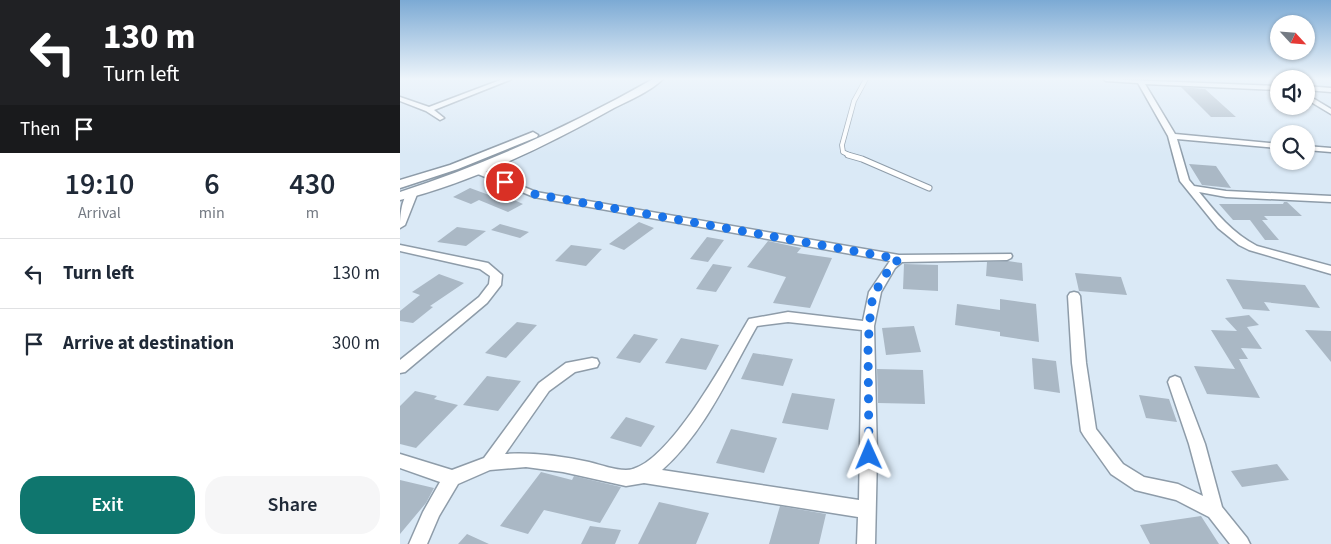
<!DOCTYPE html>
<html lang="en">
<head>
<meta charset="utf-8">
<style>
  :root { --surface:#fff; --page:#f6f6f7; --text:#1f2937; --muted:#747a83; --line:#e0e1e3; --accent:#0f766e }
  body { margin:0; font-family:"Source Sans 3",sans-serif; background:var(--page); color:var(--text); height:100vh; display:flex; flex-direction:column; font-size:19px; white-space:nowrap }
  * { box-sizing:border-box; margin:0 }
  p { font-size:16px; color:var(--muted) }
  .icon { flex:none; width:28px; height:28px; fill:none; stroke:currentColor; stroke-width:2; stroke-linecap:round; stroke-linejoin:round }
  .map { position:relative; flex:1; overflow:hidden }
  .panel { display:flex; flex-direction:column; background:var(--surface); width:400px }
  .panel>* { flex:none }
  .banner { background:#202124; color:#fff; overflow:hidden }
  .needle { width:32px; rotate:116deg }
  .fabs { position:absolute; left:870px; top:15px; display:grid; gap:10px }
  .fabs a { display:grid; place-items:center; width:45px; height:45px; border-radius:50%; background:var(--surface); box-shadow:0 1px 4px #0004; font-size:25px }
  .pin { position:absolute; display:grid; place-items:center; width:42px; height:42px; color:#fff; margin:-21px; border:2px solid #fff; border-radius:50%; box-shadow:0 1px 5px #0007 }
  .me { position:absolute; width:55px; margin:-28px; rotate:359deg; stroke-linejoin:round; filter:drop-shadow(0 0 4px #0008) }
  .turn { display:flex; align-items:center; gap:18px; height:105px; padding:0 20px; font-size:22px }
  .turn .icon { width:65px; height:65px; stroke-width:2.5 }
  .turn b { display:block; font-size:35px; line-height:42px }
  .then { display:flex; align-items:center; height:48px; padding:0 20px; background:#0003; gap:10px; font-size:19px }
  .eta { display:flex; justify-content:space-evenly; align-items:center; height:85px; text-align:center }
  .eta b { font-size:30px; font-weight:600; line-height:35px }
  .button { display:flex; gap:10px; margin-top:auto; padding:10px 20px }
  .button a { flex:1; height:58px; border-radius:20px; background:var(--accent); color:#fff; font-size:20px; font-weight:600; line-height:58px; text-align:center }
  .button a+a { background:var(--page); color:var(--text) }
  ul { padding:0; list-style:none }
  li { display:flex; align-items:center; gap:15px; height:70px; padding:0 20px; border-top:1px solid var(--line) }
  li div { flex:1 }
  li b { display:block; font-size:19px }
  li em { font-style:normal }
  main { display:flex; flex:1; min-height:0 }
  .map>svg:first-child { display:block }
  .building { fill:#aab8c5 }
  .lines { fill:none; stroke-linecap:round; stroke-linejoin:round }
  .service-far1-casing { stroke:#8e9ca9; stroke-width:5.5 }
  .service-casing { stroke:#8e9ca9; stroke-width:7 }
  .minor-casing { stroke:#8e9ca9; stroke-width:3 }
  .secondary-casing { stroke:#8e9ca9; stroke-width:3 }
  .service-far1 { stroke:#fff; stroke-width:4 }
  .service { stroke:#fff; stroke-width:5 }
  .minor { fill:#fff; fill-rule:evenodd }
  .secondary { fill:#fff; fill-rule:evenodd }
  .route { stroke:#1a73e8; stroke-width:9; stroke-dasharray:0 16.2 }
</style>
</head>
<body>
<main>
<section class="panel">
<div class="banner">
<div class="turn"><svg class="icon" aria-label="left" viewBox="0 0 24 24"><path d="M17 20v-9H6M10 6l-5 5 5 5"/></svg><div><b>130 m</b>Turn left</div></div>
<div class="then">Then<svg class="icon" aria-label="arrive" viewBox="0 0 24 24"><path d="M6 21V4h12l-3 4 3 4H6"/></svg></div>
</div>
<div class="eta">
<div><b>19:10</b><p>Arrival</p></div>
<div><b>6</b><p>min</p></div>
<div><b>430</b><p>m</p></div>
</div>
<ul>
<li><svg class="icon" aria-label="left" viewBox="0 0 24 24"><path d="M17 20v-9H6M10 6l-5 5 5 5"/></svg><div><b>Turn left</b></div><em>130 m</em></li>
<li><svg class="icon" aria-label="arrive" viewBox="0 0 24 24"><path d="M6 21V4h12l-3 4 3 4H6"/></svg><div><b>Arrive at destination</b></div><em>300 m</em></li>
</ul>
<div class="button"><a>Exit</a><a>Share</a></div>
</section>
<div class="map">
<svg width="931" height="544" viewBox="0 0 931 544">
  <rect width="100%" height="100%" fill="#dae9f6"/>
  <!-- building -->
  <path class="building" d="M781,87L805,89L836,117H811Z
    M789,164L816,166L831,188L802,185Z
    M70,188L100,199L105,196L123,204L108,212L79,200L71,204L53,197Z
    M884,202H887L902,216H864L868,220H862L879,240H865L850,220H833L819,204H883Z
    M239,222L254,228L224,250L209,244Z
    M100,224L129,232L120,238L91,230Z
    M57,227L86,231L66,246L37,242Z
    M307,237L324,240L308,262L290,259Z
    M368,241L401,248L397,253L432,258L410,308L373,303L386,277L347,267Z
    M171,245L202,249L186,266L155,261Z
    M608,261L622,263L623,281L586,276L587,262Z
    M313,264L332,267L316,292L296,289Z
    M504,264L538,265V291L503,289Z
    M675,273L721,277L727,295L679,291Z
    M39,274L64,283L30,306L33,307L13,323L0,321V311L20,295L12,292Z
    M826,279L905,285L920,308L864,302L870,311L843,309Z
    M600,299L636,304L639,342L600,336V332L555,325L557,304L600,310Z
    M849,315L859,325L847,327L862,349L841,348L848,359H839L860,398L807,394L794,366L835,369L811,330L837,331L825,318Z
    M117,322L137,325L106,358L85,353Z
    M514,326L521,352L486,355L482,328Z
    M905,330L931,331V362Z
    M234,334L258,339L240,363L216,358Z
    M281,338L319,345L306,370L265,363Z
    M353,353L393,359L383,386L341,379Z
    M632,358L656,361L660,393L634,389Z
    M477,369L523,370L525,404L478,403Z
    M87,376L121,381L98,411L63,405Z
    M15,391L37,396L34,399L58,405L16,448L0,444V406Z
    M392,393L435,399L428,430L382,423Z
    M739,395L769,399L777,422L746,418Z
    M226,417L255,426L241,447L210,438Z
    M331,429L377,438L364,473L316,463Z
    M877,464L889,480L842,487L831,471Z
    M141,472L172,480L174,476L221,487L200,523L144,510L128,534L100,526Z
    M0,480L34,488L26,503L0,534Z
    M259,502L309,513L296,544H238Z
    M380,506L426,514L419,544H369Z
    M801,516L819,544H750L740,525Z
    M190,526L221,530L215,544H181Z
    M67,534L89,544H58Z"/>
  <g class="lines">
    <!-- service-far1 casing -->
    <g class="service-far1-casing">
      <path id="service-far1" d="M451,156L443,152L442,145L454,101L466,79"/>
    </g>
    <!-- service casing -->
    <g class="service-casing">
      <path id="service" d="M448,155L462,159L529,188"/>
    </g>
    <!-- minor casing -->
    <g class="minor-casing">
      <path id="minor" d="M103,79H112L34,110L44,118L40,120L26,111L0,101V97L29,107Z
        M703,79L879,86V90L745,84L775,134L879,144V148L777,139L789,180L794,186L826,191L931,196V202L826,197L799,192C816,213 832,233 857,246L931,266V274L849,250L839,245L818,228L780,181L768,136L738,83L706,81Z
        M906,86L931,88V92L906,90Z
        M906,94L931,109V114L906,99Z
        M906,146L931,148V152L906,150Z
        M76,167L136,192L499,255L611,254L612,256L611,258L607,260L502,262L495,268L481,292L474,326L477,455L475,544H457L458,517L244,483L226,486L163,472L126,467L90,470L58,484L39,516L27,544H9L23,512L40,482L0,468V454L52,470L84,458L139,383L166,363L192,358L197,359L199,363L197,367L175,372L149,391L105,454C134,452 161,456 189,462C201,465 215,470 226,470C267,470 329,352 349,319L388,312L463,321L469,292L490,261L134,197L73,172L72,170ZM388,322L462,330L459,500L262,470C305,432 329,375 357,326Z
        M13,189L18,192L5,225L0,228C0,217 1,194 13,189Z
        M0,245L88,263L102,275L101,285L87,303L5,372L0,373V360L79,297L89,284L90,276L80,269L0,251Z
        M674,292L678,293L680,296L686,363L696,429L723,464L744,477L778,484L803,496L789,444L768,382L770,378L775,376L780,378L805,444L822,507L847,538L850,544H830L809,517L776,500L735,490L711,474L684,436L681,431L672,363L668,296L670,293Z"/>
    </g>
    <!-- secondary casing -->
    <g class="secondary-casing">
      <path id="secondary" d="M253,79H263C251,91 230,100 214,108C148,145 73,182 0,200V192C89,163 172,125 253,79Z
        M133,132L138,135L137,137L58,169L0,188V180L50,165Z"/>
    </g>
    <!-- service-far1 -->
    <use href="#service-far1" class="service-far1"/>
    <!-- service -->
    <use href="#service" class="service"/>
    <!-- minor -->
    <use href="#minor" class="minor"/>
    <!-- secondary -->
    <use href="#secondary" class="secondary"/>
  </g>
  <!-- sky -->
  <linearGradient id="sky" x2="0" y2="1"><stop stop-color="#7caad4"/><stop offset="0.51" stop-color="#eef5fb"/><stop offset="1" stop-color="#eef5fb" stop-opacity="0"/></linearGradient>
  <rect width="931" height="155" fill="url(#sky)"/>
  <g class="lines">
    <!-- route -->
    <path class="route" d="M105,182L134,194L499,259L491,266L475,292L471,305L468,345L469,455"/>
  </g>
</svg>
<div class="fabs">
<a><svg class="needle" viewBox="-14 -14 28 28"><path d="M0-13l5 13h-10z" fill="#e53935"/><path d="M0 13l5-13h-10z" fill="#747a83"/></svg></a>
<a><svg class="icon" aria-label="sound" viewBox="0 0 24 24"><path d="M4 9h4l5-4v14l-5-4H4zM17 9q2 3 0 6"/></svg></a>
<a><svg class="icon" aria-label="search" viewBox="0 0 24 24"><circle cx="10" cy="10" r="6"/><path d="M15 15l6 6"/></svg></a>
</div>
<div class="pin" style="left:105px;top:182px;background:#d93025"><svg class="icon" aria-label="arrive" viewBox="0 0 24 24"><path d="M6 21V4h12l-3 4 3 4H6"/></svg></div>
<svg class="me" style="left:469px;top:455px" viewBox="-20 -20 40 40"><path d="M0-17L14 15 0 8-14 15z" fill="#1a73e8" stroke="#fff" stroke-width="4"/></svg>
</div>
</main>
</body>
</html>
